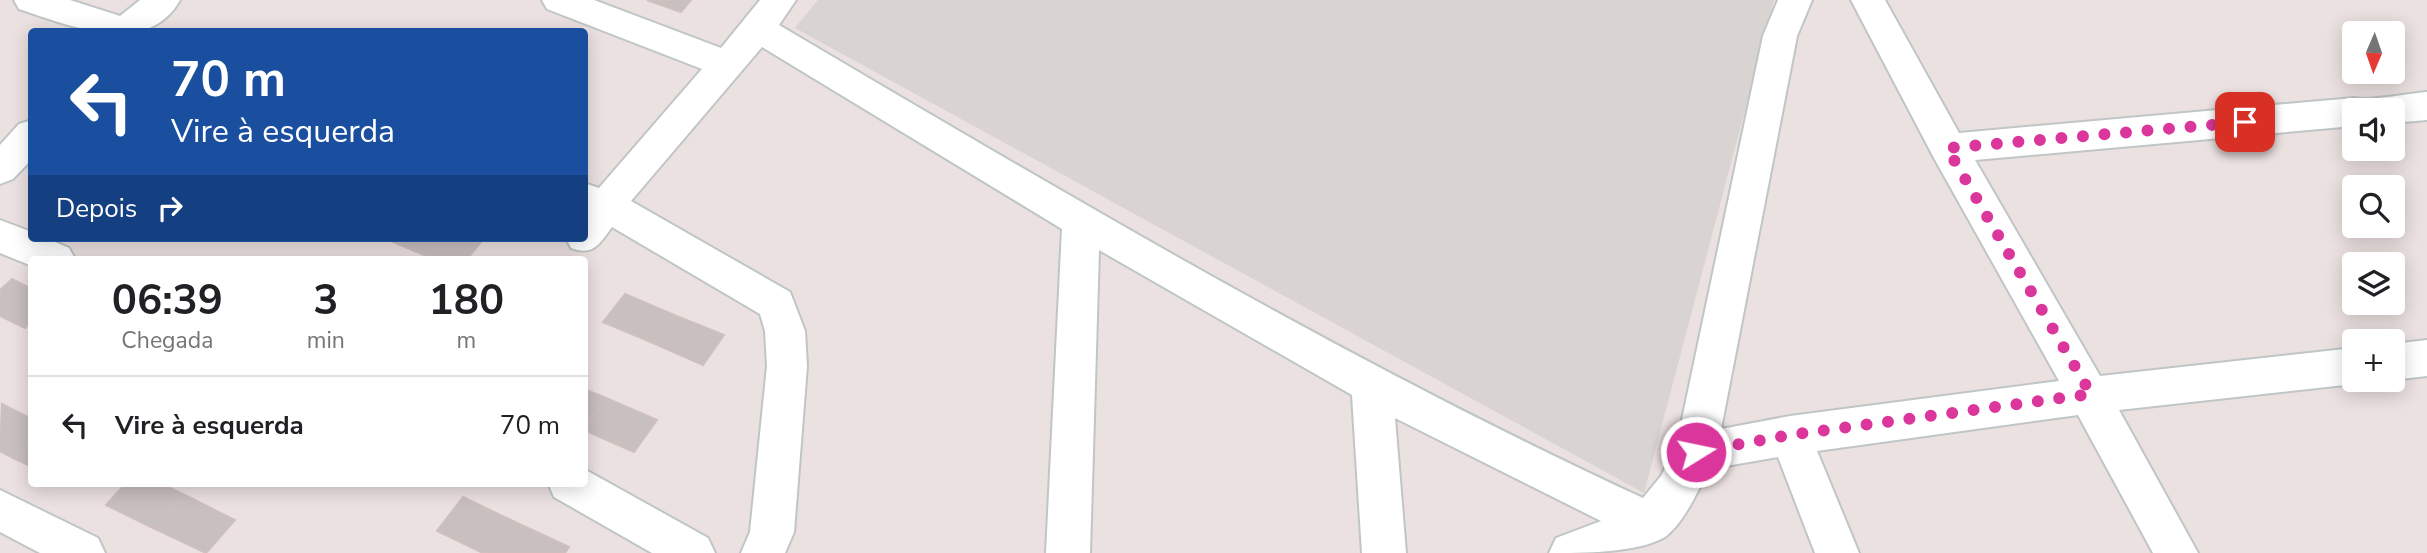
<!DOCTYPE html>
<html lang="pt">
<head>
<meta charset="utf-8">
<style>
  :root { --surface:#fff; --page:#f6f6f6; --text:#202124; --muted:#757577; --line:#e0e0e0 }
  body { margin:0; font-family:"Nunito Sans",sans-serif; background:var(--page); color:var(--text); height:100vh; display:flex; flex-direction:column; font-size:26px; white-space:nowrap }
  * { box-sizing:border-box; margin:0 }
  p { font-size:23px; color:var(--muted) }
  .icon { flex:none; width:38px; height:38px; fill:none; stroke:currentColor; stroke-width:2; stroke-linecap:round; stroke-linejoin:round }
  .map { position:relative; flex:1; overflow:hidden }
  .panel { position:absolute; left:28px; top:256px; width:560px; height:231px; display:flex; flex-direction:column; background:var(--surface); border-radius:7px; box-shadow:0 4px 18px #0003 }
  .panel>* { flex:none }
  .hud { position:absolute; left:28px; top:28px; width:560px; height:214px; border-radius:7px; box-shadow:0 4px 18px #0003; background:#1a4fa0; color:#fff; overflow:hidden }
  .needle { width:46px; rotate:182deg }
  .fabs { position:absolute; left:2342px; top:21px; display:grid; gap:14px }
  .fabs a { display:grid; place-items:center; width:63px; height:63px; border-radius:7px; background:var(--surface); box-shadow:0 4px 18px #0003; font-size:35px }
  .pin { position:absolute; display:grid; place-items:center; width:60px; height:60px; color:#fff; margin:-30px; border-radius:14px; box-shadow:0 4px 10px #0006 }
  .me { position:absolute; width:77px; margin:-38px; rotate:80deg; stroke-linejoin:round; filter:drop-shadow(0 0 5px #0008) }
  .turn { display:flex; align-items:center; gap:24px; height:147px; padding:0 28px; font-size:32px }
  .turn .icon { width:91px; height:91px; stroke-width:2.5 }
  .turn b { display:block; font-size:49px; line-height:60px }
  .then { display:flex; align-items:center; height:66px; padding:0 28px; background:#0003; gap:14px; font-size:26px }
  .eta { display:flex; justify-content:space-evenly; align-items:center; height:119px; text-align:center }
  .eta b { font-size:42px; font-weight:700; line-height:49px }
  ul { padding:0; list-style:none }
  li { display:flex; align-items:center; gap:21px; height:98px; padding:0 28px; border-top:2px solid var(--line) }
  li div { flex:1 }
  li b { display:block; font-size:26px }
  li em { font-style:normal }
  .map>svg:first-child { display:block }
  .industrial { fill:#d9d3d2 }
  .building { fill:#c8bfbf; stroke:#cfbfbf; stroke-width:2 }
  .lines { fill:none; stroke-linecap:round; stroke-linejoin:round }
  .street-casing { stroke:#bfc6c5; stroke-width:4 }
  .street { fill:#fff; fill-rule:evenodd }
  .route { stroke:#db369b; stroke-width:12; stroke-dasharray:0 21.6 }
</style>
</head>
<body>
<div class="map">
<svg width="2427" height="553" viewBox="0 0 2427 553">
  <rect width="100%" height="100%" fill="#ebe1e0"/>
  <!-- industrial -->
  <path class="industrial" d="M818,0H1774L1644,493L795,28Z"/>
  <!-- building -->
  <path class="building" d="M647,0H691L681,12Z
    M384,238H423L412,250Z
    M423,238H470L481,242L467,259H434L412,250Z
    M12,279L32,289V321L25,328L0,316V290Z
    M625,294L674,315L653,343L603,322Z
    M674,315L724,335L703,365L653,343Z
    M584,389L606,398L584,426Z
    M606,398L657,420L634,452L584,430Z
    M2,404L32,419V442L15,459L0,451Z
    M32,442V467L15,459Z
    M126,483H160L185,495L155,529L106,505Z
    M185,495L235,520L206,553L155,529Z
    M463,497L515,522L492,553H483L437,531Z
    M515,522L569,547L565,553H492Z"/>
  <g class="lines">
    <!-- street casing -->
    <g class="street-casing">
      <path id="street" d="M14,0H70L120,16L140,0H180C147,59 68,25 19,9Z
        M542,0H594L721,48L760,0H796L779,25C1062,192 1344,360 1643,498L1661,476L1676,448L1763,36L1778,0H1812L1797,36L1721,429L1790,416L2059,381L1934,158L1851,0H1885L1959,133L2354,98C2365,102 2411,93 2427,92V120L2392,123V110H2354V126L1975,160L2100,376L2354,348V380H2365L2354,384L2119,410L2198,553H2153L2078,415L1817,451L1859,553H1815L1778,457L1709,469C1699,489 1684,523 1665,537C1638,553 1582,553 1549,553L1556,538L1601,521L1395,418L1406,553H1362L1352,395L1099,250L1090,553H1046L1062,229L762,47L631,201L790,292L805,331L807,366L794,532L785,553H741L750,532L767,366L765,331L760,314L612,227C599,245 593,256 571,248L566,238H584V183L599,188L702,69L547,9Z
        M32,120V159L13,179L0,184V145L19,124Z
        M0,220L32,232V238H46L69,248L75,259H32V266L0,253Z
        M2427,340V376L2392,380V344Z
        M584,469L708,538L715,553H652L554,497L548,483H584Z
        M0,490L98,538L105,553H40L0,532Z"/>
    </g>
    <!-- street -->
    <use href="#street" class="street"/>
  </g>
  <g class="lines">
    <!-- route -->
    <path class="route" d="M1696,452L1790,435L2091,394L1947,148L2245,122"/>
  </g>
</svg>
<div class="fabs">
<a><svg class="needle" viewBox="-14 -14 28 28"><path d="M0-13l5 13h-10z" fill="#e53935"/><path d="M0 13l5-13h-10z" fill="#757577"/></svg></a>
<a><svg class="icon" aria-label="sound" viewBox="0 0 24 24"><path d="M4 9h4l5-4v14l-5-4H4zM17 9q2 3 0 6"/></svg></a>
<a><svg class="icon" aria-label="search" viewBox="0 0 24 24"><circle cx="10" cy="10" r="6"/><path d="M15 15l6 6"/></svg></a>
<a><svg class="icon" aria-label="layers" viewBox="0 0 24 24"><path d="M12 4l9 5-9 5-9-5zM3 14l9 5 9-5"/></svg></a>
<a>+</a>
</div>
<div class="pin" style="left:2245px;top:122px;background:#d93025"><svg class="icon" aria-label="arrive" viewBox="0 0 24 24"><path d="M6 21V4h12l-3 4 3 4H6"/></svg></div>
<svg class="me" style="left:1696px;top:452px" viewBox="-20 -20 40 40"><circle r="17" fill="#db369b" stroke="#fff" stroke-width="3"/><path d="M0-11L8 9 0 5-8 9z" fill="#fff"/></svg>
<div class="hud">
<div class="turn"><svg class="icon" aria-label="left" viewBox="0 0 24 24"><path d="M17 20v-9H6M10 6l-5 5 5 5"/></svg><div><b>70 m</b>Vire à esquerda</div></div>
<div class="then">Depois<svg class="icon" aria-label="right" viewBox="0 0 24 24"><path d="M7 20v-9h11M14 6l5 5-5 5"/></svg></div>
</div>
<section class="panel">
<div class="eta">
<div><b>06:39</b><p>Chegada</p></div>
<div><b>3</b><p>min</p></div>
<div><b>180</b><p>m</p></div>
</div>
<ul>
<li><svg class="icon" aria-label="left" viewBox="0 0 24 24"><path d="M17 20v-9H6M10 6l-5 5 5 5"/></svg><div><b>Vire à esquerda</b></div><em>70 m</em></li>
</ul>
</section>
</div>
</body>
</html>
